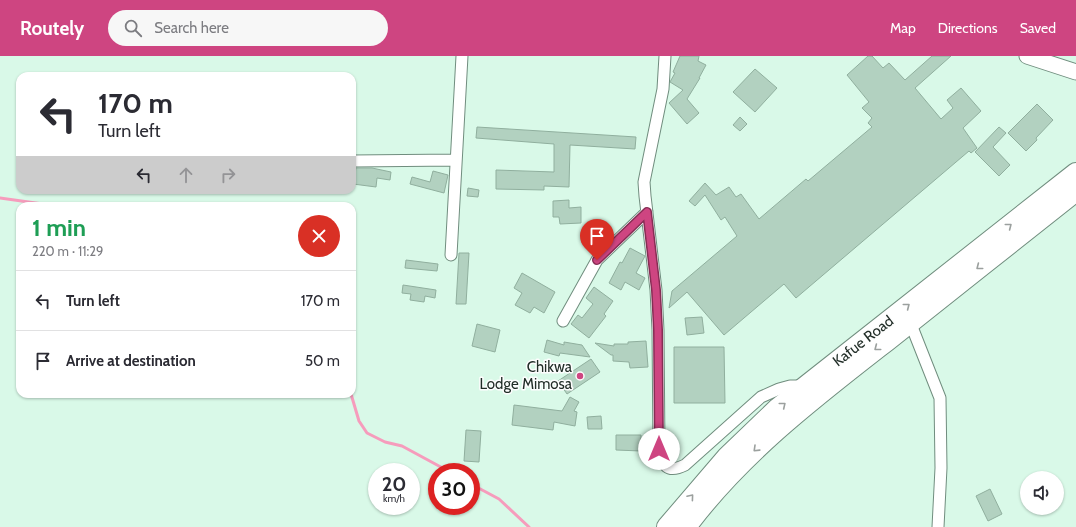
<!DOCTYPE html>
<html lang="en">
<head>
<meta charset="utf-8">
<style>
  :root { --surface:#fff; --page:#f7f7f7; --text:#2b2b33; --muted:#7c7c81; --line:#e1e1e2; --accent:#ce4581 }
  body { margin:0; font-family:Cabin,sans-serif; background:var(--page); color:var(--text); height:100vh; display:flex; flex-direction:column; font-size:15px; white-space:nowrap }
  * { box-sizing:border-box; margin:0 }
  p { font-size:13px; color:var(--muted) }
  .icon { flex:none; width:22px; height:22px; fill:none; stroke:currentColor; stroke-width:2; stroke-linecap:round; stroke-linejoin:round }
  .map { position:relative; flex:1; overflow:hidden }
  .details { position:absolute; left:16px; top:146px; width:340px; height:196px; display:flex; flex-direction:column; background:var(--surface); border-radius:12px; box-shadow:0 1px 3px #0004 }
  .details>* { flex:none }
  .banner { position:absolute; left:16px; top:16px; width:340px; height:122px; border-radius:12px; box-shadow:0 1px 3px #0004; background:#fff; color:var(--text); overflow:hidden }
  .buttons { position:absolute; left:1020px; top:415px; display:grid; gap:8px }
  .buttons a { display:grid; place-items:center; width:44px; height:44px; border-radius:50%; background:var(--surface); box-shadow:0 1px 3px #0004; font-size:20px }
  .speed { position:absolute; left:368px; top:407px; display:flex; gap:8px; font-size:20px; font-weight:700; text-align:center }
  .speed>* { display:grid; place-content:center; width:52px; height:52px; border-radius:50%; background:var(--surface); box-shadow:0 1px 3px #0004; line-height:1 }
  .speed small { font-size:10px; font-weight:400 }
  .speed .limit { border:6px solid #d22; background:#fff; color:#111 }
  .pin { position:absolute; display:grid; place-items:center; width:34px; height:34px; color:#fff; margin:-41px -17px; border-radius:50% 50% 50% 0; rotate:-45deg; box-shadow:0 0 4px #0007 }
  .pin .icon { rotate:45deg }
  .me { position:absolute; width:44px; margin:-22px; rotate:0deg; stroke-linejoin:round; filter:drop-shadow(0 0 3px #0008) }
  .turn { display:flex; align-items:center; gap:14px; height:84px; padding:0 16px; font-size:18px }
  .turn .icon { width:52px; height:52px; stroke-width:2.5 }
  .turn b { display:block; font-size:28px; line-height:34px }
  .lanes { display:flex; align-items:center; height:38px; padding:0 16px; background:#0003; justify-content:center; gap:20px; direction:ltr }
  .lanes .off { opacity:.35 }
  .round { display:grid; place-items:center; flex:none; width:42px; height:42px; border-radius:21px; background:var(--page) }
  .headline { display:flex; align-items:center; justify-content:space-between; height:68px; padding:0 16px }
  h1 { font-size:24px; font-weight:800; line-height:30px; color:#1e9e55 }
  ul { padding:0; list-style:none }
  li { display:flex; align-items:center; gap:12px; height:60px; padding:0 16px; border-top:1px solid var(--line) }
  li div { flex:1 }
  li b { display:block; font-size:15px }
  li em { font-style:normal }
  header { display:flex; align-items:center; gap:24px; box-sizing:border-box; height:56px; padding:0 20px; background:var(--accent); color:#fff }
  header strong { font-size:19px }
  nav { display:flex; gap:22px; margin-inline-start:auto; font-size:14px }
  .search { width:280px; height:36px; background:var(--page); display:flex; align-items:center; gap:10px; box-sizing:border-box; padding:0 14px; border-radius:22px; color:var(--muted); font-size:15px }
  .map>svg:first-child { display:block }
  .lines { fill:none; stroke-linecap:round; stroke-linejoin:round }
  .stream { stroke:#f69cbc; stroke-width:3 }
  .building { fill:#b2d1c0; stroke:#90af9e }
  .street-casing { stroke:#708d7e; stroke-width:13 }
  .secondary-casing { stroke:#708d7e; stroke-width:17 }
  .highway-casing { stroke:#708d7e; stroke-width:22 }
  .street { stroke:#fff; stroke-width:11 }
  .secondary { stroke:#fff; stroke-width:15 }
  .highway { stroke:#fff; stroke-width:20 }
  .oneway { stroke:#9ba09e }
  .route-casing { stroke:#862d54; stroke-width:10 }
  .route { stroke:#ce4581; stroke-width:7 }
  .poi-dot { fill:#ce4581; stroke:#fdfdfd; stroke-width:1.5 }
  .labels { text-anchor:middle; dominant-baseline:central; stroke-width:3; stroke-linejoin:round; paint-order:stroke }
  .street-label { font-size:15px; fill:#212d27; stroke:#fdfdfd }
  .poi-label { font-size:15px; fill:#212d27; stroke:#fdfdfd; text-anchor:end }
</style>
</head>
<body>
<header>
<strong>Routely</strong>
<div class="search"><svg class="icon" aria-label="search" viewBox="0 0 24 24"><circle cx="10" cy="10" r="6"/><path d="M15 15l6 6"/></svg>Search here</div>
<nav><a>Map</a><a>Directions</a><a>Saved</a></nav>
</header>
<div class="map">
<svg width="1076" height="471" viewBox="0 0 1076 471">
  <rect width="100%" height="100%" fill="#d9f9e8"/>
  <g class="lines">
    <!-- stream -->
    <path class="stream" d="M0,142L57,150
      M351,338L359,365L367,377L385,386L402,390L450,416
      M471,428L499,443L529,471"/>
  </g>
  <!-- building -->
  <path class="building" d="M680,0H699L698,5L706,9L699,22H700L687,43L699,57L687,68L669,47L683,34L670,26L675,17L673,16Z
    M868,0H872L883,12L889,7L905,24L932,0H951L915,32L941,63L953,52L947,44L961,32L981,55L963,72L977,92L971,97L969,95L796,242L784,228L724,279L687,236L669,252L672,235L737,180L725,161L721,164L705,139L695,150L689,145L705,127L716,139L729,131L736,141L741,138L759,163L806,123L808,125L872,71L868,67L872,62L862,52L869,46L847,19Z
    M755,13L777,32L755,56L733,36Z
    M1037,48L1053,64L1036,82L1037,84L1026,95L1008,77Z
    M740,61L747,68L740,75L733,69Z
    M477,71L636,81L635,93L570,89L569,131L544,130V134L496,133V114L554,116V88L476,82Z
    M999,71L1006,77L993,91L1010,109L999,120L975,96Z
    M356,112H372L391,116L390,124L377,122L376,131L353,128Z
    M433,115L448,119L444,137L410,128L412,121L430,126Z
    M468,132L479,134L478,141L467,140Z
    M569,144V152L581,151V167L560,168L559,161H553V145Z
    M630,192L645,200L636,217L645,222L639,234L625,226L621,234L609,227L620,206L622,207Z
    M459,197H469L466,248H456Z
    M406,204L438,208L437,215L405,212Z
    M522,217L555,236L544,257L534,251L530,257L515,249L522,237L514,232Z
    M403,229L436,234L435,242L425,240L424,246L410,244L411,238L402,237Z
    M594,231L613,245L604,258L606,260L589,282L571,268L578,259L582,262L593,248L586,242Z
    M702,261L704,277L687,279L685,262Z
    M477,268L500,274L495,296L472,290Z
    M547,284L564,289V286L582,289L590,301L560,297L559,300L544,296Z
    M646,285L648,311L630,312L629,306L613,305V299H611L595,287L614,290V288H628V286Z
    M674,291H724L725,347H674Z
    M591,303L600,316L567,338L558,325Z
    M570,341L579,346L574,355L577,356L575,370L554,366L553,374L512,369L514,349L562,355Z
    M601,360L602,373H588L587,361Z
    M466,374L481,375L479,406L464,405Z
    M616,379H641V395L616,394Z
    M990,433L1002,458L988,465L976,440Z"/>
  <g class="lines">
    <!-- street casing -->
    <g class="street-casing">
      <path id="street" d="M665,0L663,33L644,126L645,140L656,234L658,274L659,393C662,409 667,418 685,409L761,341L779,333L790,330H804
        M352,105L456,104
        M451,199L462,0
        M563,265L597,204L647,156
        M910,266L940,342L941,412L938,471"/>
    </g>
    <!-- secondary casing -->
    <g class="secondary-casing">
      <path id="secondary" d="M1027,0L1076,16"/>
    </g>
    <!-- highway casing -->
    <g class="highway-casing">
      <path id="highway" d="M667,471L727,401L778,352L1076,117
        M686,471C741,397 816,340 888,284C951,234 1013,185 1076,135"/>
    </g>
    <!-- street -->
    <use href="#street" class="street"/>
    <!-- secondary -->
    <use href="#secondary" class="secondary"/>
    <!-- highway -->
    <use href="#highway" class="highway"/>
  </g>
  <!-- one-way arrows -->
  <defs><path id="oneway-chevron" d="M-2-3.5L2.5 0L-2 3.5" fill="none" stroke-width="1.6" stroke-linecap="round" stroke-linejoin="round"/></defs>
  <g class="oneway">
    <use href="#oneway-chevron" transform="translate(1009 170) rotate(-38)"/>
    <use href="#oneway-chevron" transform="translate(979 211) rotate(142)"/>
    <use href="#oneway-chevron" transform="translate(907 250) rotate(-38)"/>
    <use href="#oneway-chevron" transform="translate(877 292) rotate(142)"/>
    <use href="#oneway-chevron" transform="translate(783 349) rotate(-39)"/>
    <use href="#oneway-chevron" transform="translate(756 393) rotate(136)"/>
    <use href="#oneway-chevron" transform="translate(691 441) rotate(-50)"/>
  </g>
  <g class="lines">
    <!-- route casing -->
    <g class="route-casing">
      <path id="route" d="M597,204L647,156L656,234L658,274L659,393"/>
    </g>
    <!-- route -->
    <use href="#route" class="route"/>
  </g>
  <!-- markers -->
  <circle class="poi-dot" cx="580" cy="320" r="4"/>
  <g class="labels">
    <!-- street labels -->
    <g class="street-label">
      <text transform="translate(863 285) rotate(-38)">Kafue Road</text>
    </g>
    <!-- poi labels -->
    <g class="poi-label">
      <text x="572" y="311">Chikwa<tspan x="572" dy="17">Lodge Mimosa</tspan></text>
    </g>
  </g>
</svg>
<div class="buttons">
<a><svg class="icon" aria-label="sound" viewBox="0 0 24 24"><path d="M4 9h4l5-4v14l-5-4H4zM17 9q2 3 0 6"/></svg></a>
</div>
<div class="speed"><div>20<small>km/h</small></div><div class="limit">30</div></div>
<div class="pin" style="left:597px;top:204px;background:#d93025"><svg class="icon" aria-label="arrive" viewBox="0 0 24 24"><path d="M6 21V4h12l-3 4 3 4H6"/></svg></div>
<svg class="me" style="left:659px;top:393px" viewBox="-20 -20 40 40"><circle r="19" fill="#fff"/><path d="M0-13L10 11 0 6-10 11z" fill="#ce4581"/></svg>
<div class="banner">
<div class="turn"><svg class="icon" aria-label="left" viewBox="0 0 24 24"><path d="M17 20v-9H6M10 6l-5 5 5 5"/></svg><div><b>170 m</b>Turn left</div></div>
<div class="lanes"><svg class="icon" aria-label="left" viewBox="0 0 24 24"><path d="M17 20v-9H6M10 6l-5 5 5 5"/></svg><svg class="icon off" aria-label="ahead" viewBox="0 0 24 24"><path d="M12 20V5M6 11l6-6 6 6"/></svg><svg class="icon off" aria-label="right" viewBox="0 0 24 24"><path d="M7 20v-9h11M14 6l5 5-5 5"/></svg></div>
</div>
<section class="details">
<div class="headline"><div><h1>1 min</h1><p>220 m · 11:29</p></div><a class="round" style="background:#d93025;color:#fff"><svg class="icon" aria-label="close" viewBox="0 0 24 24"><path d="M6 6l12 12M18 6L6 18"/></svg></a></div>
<ul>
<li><svg class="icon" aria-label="left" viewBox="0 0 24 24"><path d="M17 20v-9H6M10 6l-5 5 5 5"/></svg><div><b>Turn left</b></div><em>170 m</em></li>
<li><svg class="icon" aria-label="arrive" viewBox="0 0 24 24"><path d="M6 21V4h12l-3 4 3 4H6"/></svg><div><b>Arrive at destination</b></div><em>50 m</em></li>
</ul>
</section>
</div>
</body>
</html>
